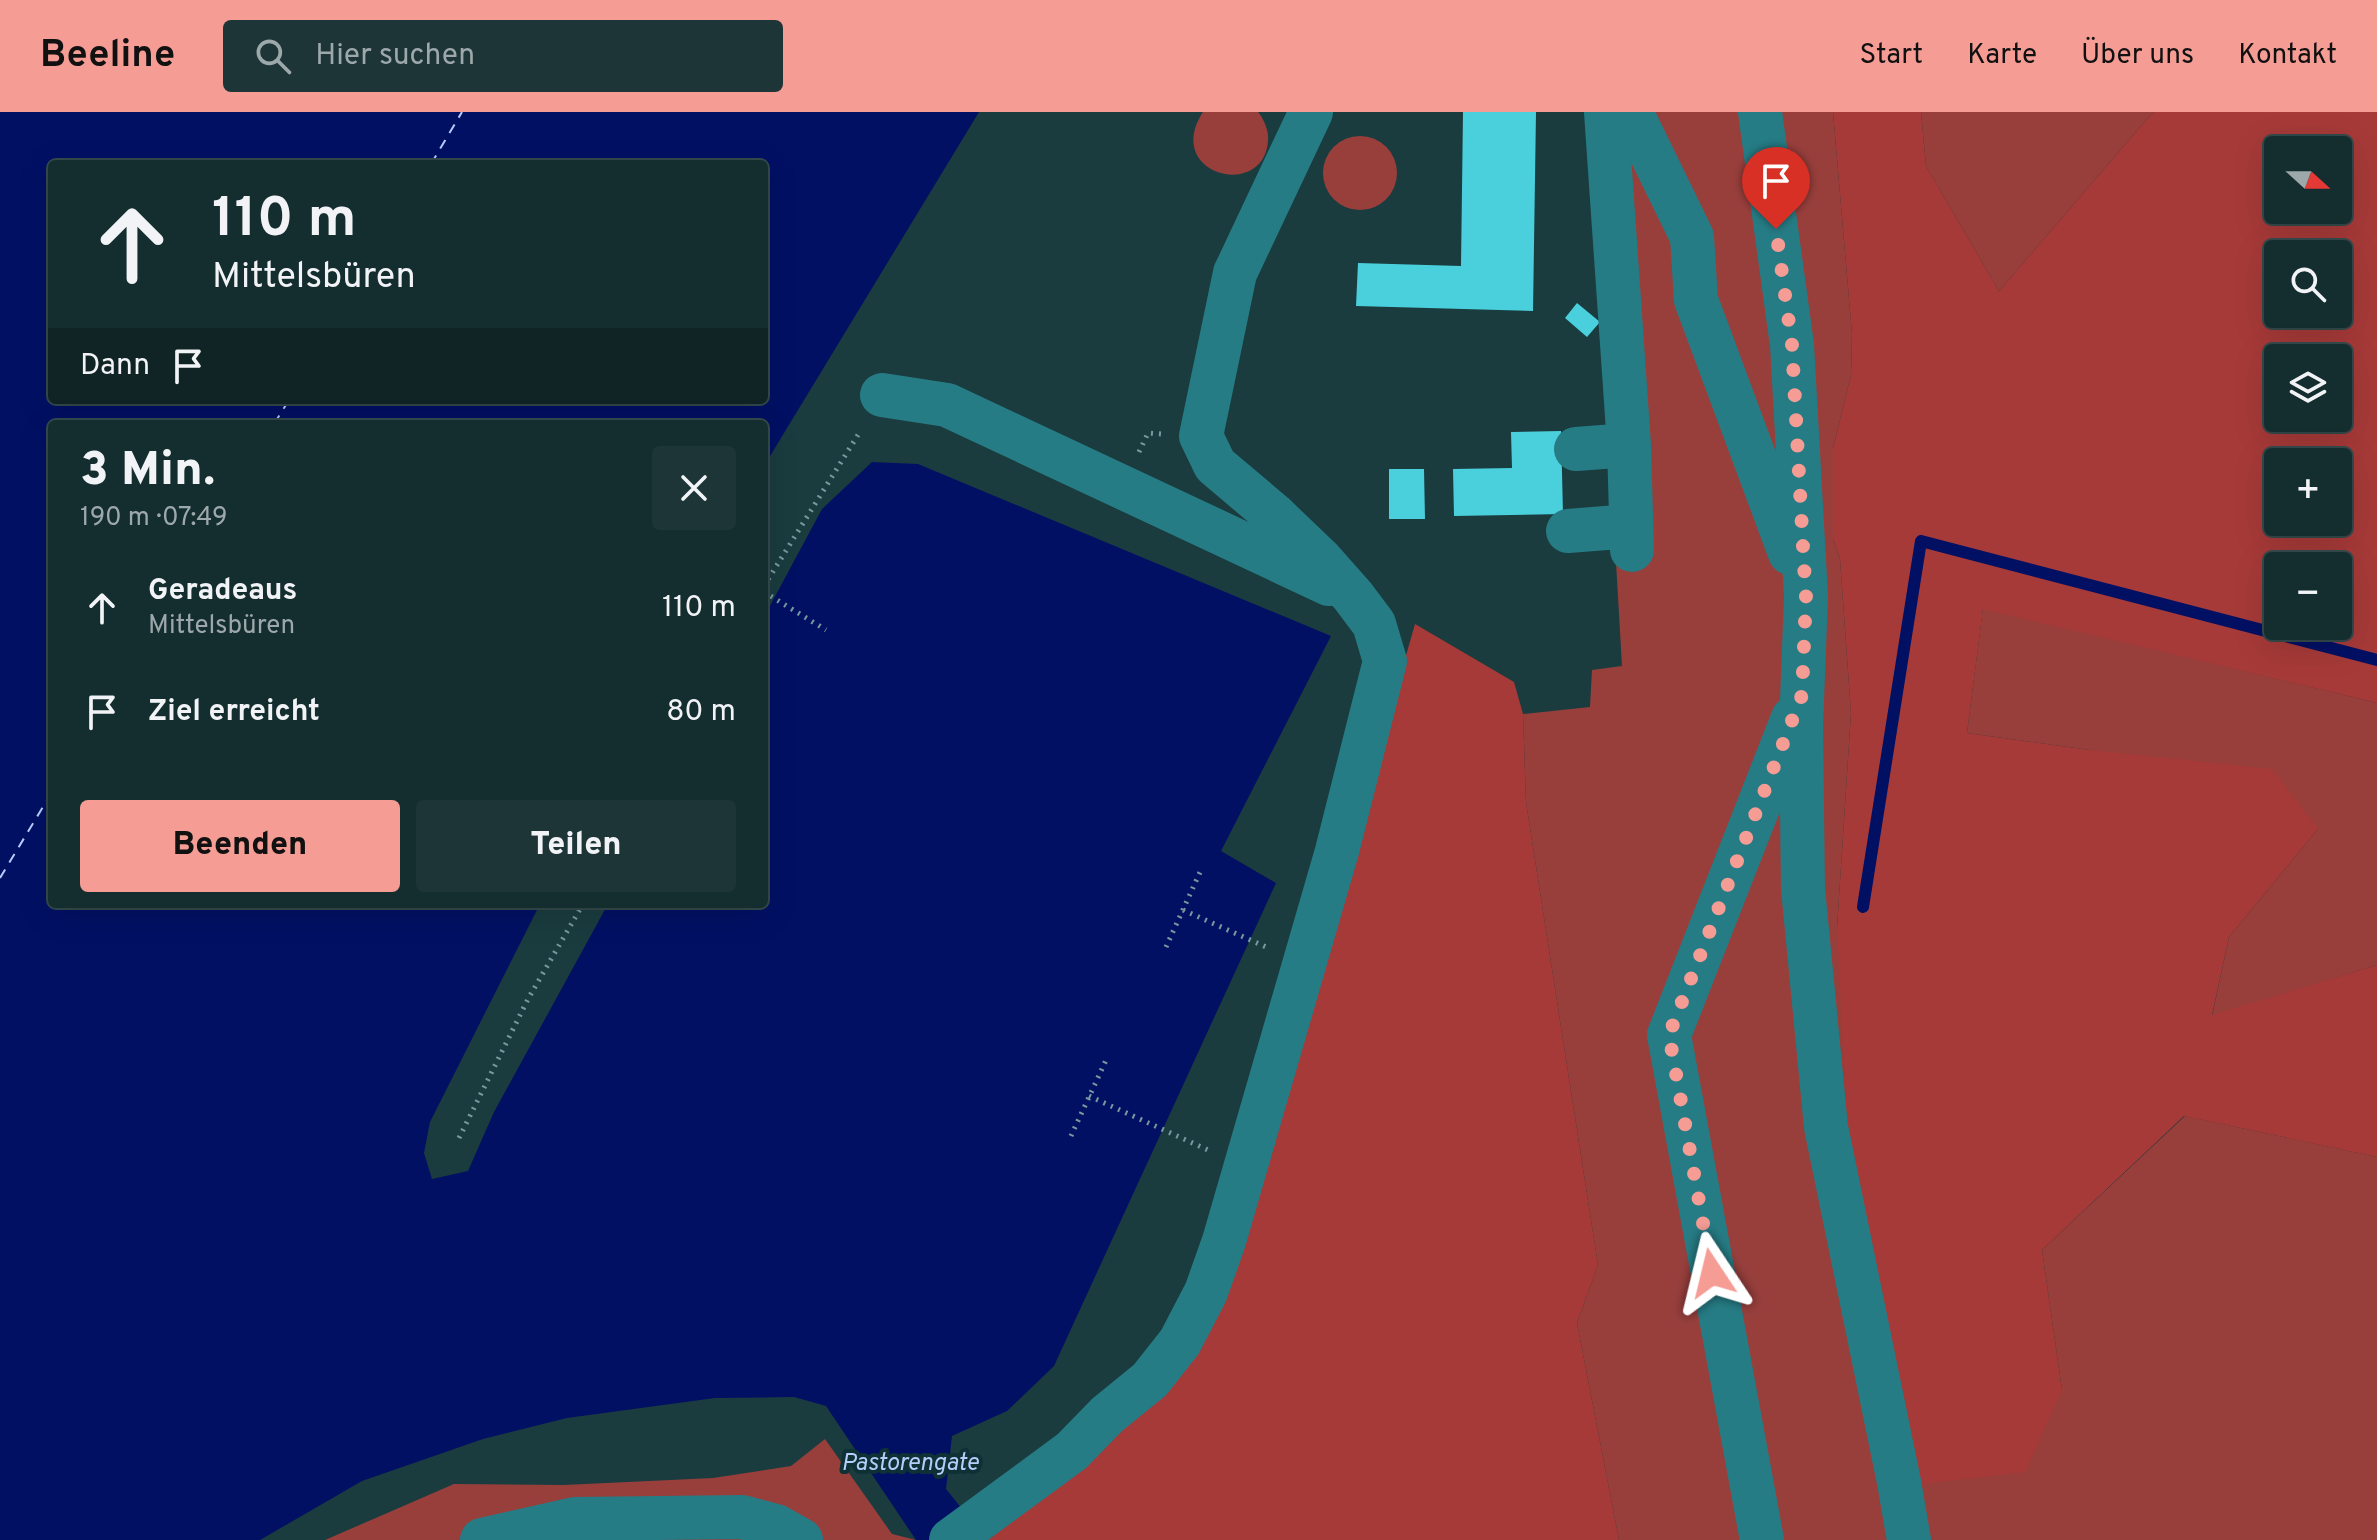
<!DOCTYPE html>
<html lang="de">
<head>
<meta charset="utf-8">
<style>
  :root { --surface:#142d2f; --page:#1d3537; --text:#f1f3f6; --muted:#9da8aa; --line:#33494b; --accent:#f59c95 }
  body { margin:0; font-family:Overpass,sans-serif; background:var(--page); color:var(--text); height:100vh; display:flex; flex-direction:column; font-size:30px; white-space:nowrap }
  * { box-sizing:border-box; margin:0 }
  p { font-size:26px; color:var(--muted) }
  .icon { flex:none; width:44px; height:44px; fill:none; stroke:currentColor; stroke-width:2; stroke-linecap:round; stroke-linejoin:round }
  .map { position:relative; flex:1; overflow:hidden }
  .side { position:absolute; left:48px; top:308px; width:720px; height:488px; display:flex; flex-direction:column; background:var(--surface); border-radius:8px; box-shadow:0 8px 32px #0002,0 0 0 2px var(--line) }
  .side>* { flex:none }
  .guide { position:absolute; left:48px; top:48px; width:720px; height:244px; border-radius:8px; box-shadow:0 8px 32px #0002,0 0 0 2px var(--line); background:#142d2f; color:var(--text); overflow:hidden }
  .needle { width:52px; rotate:111deg }
  .buttons { position:absolute; left:2264px; top:24px; display:grid; gap:16px }
  .buttons a { display:grid; place-items:center; width:88px; height:88px; border-radius:8px; background:var(--surface); box-shadow:0 8px 32px #0002,0 0 0 2px var(--line); font-size:40px }
  .pin { position:absolute; display:grid; place-items:center; width:68px; height:68px; color:#fff; margin:-82px -34px; border-radius:50% 50% 50% 0; rotate:-45deg; box-shadow:0 0 8px #0007 }
  .pin .icon { rotate:45deg }
  .me { position:absolute; width:88px; margin:-44px; rotate:350deg; stroke-linejoin:round; filter:drop-shadow(0 0 6px #0008) }
  .turn { display:flex; align-items:center; gap:28px; height:168px; padding:0 32px; font-size:36px }
  .turn .icon { width:104px; height:104px; stroke-width:2.5 }
  .turn b { display:block; font-size:56px; line-height:68px }
  .then { display:flex; align-items:center; height:76px; padding:0 32px; background:#0003; gap:16px; font-size:30px }
  .round { display:grid; place-items:center; flex:none; width:84px; height:84px; border-radius:8px; background:var(--page) }
  .head { display:flex; align-items:center; justify-content:space-between; height:136px; padding:0 32px }
  h1 { font-size:48px; font-weight:800; line-height:60px }
  .cta { display:flex; gap:16px; margin-top:auto; padding:16px 32px }
  .cta a { flex:1; height:92px; border-radius:8px; background:var(--accent); color:#111; font-size:32px; font-weight:800; line-height:92px; text-align:center }
  .cta a+a { background:var(--page); color:var(--text) }
  ul { padding:0; list-style:none }
  li { display:flex; align-items:center; gap:24px; height:104px; padding:0 32px }
  li div { flex:1 }
  li b { display:block; font-size:30px }
  li em { font-style:normal }
  header { display:flex; align-items:center; gap:48px; box-sizing:border-box; height:112px; padding:0 40px; background:var(--accent); color:#111 }
  header strong { font-size:38px }
  nav { display:flex; gap:44px; margin-inline-start:auto; font-size:28px }
  .search { width:560px; height:72px; background:var(--page); display:flex; align-items:center; gap:20px; box-sizing:border-box; padding:0 28px; border-radius:8px; color:var(--muted); font-size:30px }
  .map>svg:first-child { display:block }
  .green { fill:#983f3c }
  .forest { fill:#a63a38; fill-rule:evenodd }
  .water { fill:#021064; fill-rule:evenodd }
  .lines { fill:none; stroke-linecap:round; stroke-linejoin:round }
  .stream { stroke:#021064; stroke-width:12 }
  .ferry { stroke:#b6cdfb; stroke-width:2; stroke-dasharray:10 8; stroke-linecap:butt }
  .building { fill:#4acfdd }
  .path { stroke:#769a9e; stroke-width:5; stroke-dasharray:2 6; stroke-linecap:butt }
  .minor { stroke:#267c85; stroke-width:44 }
  .route { stroke:#f59c95; stroke-width:14; stroke-dasharray:0 25.2 }
  .labels { text-anchor:middle; dominant-baseline:central; stroke-width:8; stroke-linejoin:round; paint-order:stroke }
  .water-label { font-size:24px; font-style:italic; fill:#b6cdfb; stroke:#0e3135 }
</style>
</head>
<body>
<header>
<strong>Beeline</strong>
<div class="search"><svg class="icon" aria-label="search" viewBox="0 0 24 24"><circle cx="10" cy="10" r="6"/><path d="M15 15l6 6"/></svg>Hier suchen</div>
<nav><a>Start</a><a>Karte</a><a>Über uns</a><a>Kontakt</a></nav>
</header>
<div class="map">
<svg width="2377" height="1428" viewBox="0 0 2377 1428">
  <rect width="100%" height="100%" fill="#1a3c3f"/>
  <!-- green -->
  <path class="green" d="M1203,0H1258C1264,7 1269,19 1268,28C1265,89 1162,63 1203,0Z
    M1590,0H1833L1852,222L1851,263L1833,336V427L1840,447L1851,601L1837,816L2062,1278L2042,1138L2185,1004L2377,1045V1428H1619L1577,1211L1598,1153L1526,690L1523,602L1590,595L1592,558L1622,554Z
    M1921,0H2153L1999,179L1926,54Z
    M1323 61a37 37 0 1 1 74 0a37 37 0 1 1-74 0Z
    M1983,496L2377,591V853L2212,904L2229,825L2318,717L2090,638L1967,621Z
    M825,1327L892,1422L916,1428H325L454,1372L564,1373L713,1366L791,1354Z"/>
  <!-- forest -->
  <path class="forest" d="M1833,0H1921L1926,54L1999,179L2153,0H2377V591L1983,497L1967,621L2090,638L2272,657L2318,717L2229,825L2212,903L2377,853V1045L2184,1004L2042,1138L2062,1278L2025,1360L1912,1373L1847,1014L1837,816L1851,601L1840,447L1833,427V336L1851,263L1852,222ZM2278,38H2338V98H2278ZM2278,142H2338V202H2278ZM2278,246H2338V306H2278ZM2278,350H2338V410H2278ZM2278,454H2338V514H2278Z
    M1415,512L1514,570L1523,602L1526,690L1598,1153L1577,1211L1619,1428H987L1179,1261L1320,844Z"/>
  <!-- water -->
  <path class="water" d="M0,0H979L764,354V312H52V792H540L430,1010L424,1041L432,1067L468,1059L494,1000L608,792H764V505L822,397L872,350L918,352L1331,524L1221,739L1276,771L1054,1254L1007,1299L952,1324L946,1377L987,1428H916L826,1294L794,1285L715,1286L567,1306L483,1327L362,1369L260,1428H0ZM52,52H764V288H52Z"/>
  <g class="lines">
    <!-- stream -->
    <path class="stream" d="M1863,795L1921,429L2377,548"/>
    <!-- ferry -->
    <path class="ferry" d="M431,52L462,0
      M274,312L289,288
      M0,766L52,680"/>
  </g>
  <!-- building -->
  <path class="building" d="M1463,0H1536L1533,199L1356,194L1358,151L1461,154Z
    M1577,191L1600,210L1587,225L1565,206Z
    M1561,319L1563,402L1454,404L1453,357L1512,356L1511,320Z
    M1389,357H1424L1425,407H1389Z"/>
  <g class="lines">
    <!-- path -->
    <path class="path" d="M1139,340L1148,321L1161,322
      M764,474L861,318
      M764,480L826,518
      M1183,798L1266,835
      M1166,835L1201,758
      M1089,984L1208,1038
      M1071,1024L1107,946
      M459,1026L528,887L583,792"/>
    <!-- minor -->
    <path class="minor" d="M1606,0L1629,333L1632,438
      M1631,0L1692,125L1696,188L1790,441
      M1760,0L1792,233L1806,484L1801,615L1803,777L1826,1015L1899,1370L1909,1428
      M882,283L947,293L1329,472
      M1576,337L1629,333
      M1568,419L1631,414
      M482,1428L575,1407L742,1405L776,1414L801,1428
      M951,1428L1072,1339L1107,1303L1150,1268L1180,1230L1206,1180L1224,1129L1337,739L1385,549L1374,512L1353,484L1322,449L1273,402L1215,353L1201,324L1235,161L1311,0
      M1762,1428L1669,923L1793,606"/>
  </g>
  <g class="lines">
    <!-- route -->
    <path class="route" d="M1712,1161L1669,923L1802,583L1806,484L1804,453L1792,233L1776,117"/>
  </g>
  <g class="labels">
    <!-- water labels -->
    <g class="water-label">
      <text x="910" y="1352">Pastorengate</text>
    </g>
  </g>
</svg>
<div class="buttons">
<a><svg class="needle" viewBox="-14 -14 28 28"><path d="M0-13l5 13h-10z" fill="#e53935"/><path d="M0 13l5-13h-10z" fill="#9da8aa"/></svg></a>
<a><svg class="icon" aria-label="search" viewBox="0 0 24 24"><circle cx="10" cy="10" r="6"/><path d="M15 15l6 6"/></svg></a>
<a><svg class="icon" aria-label="layers" viewBox="0 0 24 24"><path d="M12 4l9 5-9 5-9-5zM3 14l9 5 9-5"/></svg></a>
<a>+</a>
<a>−</a>
</div>
<div class="pin" style="left:1776px;top:117px;background:#d93025"><svg class="icon" aria-label="arrive" viewBox="0 0 24 24"><path d="M6 21V4h12l-3 4 3 4H6"/></svg></div>
<svg class="me" style="left:1712px;top:1161px" viewBox="-20 -20 40 40"><path d="M0-17L14 15 0 8-14 15z" fill="#f59c95" stroke="#fff" stroke-width="4"/></svg>
<div class="guide">
<div class="turn"><svg class="icon" aria-label="ahead" viewBox="0 0 24 24"><path d="M12 20V5M6 11l6-6 6 6"/></svg><div><b>110 m</b>Mittelsbüren</div></div>
<div class="then">Dann<svg class="icon" aria-label="arrive" viewBox="0 0 24 24"><path d="M6 21V4h12l-3 4 3 4H6"/></svg></div>
</div>
<section class="side">
<div class="head"><div><h1>3 Min.</h1><p>190 m · 07:49</p></div><a class="round"><svg class="icon" aria-label="close" viewBox="0 0 24 24"><path d="M6 6l12 12M18 6L6 18"/></svg></a></div>
<ul>
<li><svg class="icon" aria-label="ahead" viewBox="0 0 24 24"><path d="M12 20V5M6 11l6-6 6 6"/></svg><div><b>Geradeaus</b><p>Mittelsbüren</p></div><em>110 m</em></li>
<li><svg class="icon" aria-label="arrive" viewBox="0 0 24 24"><path d="M6 21V4h12l-3 4 3 4H6"/></svg><div><b>Ziel erreicht</b></div><em>80 m</em></li>
</ul>
<div class="cta"><a>Beenden</a><a>Teilen</a></div>
</section>
</div>
</body>
</html>
